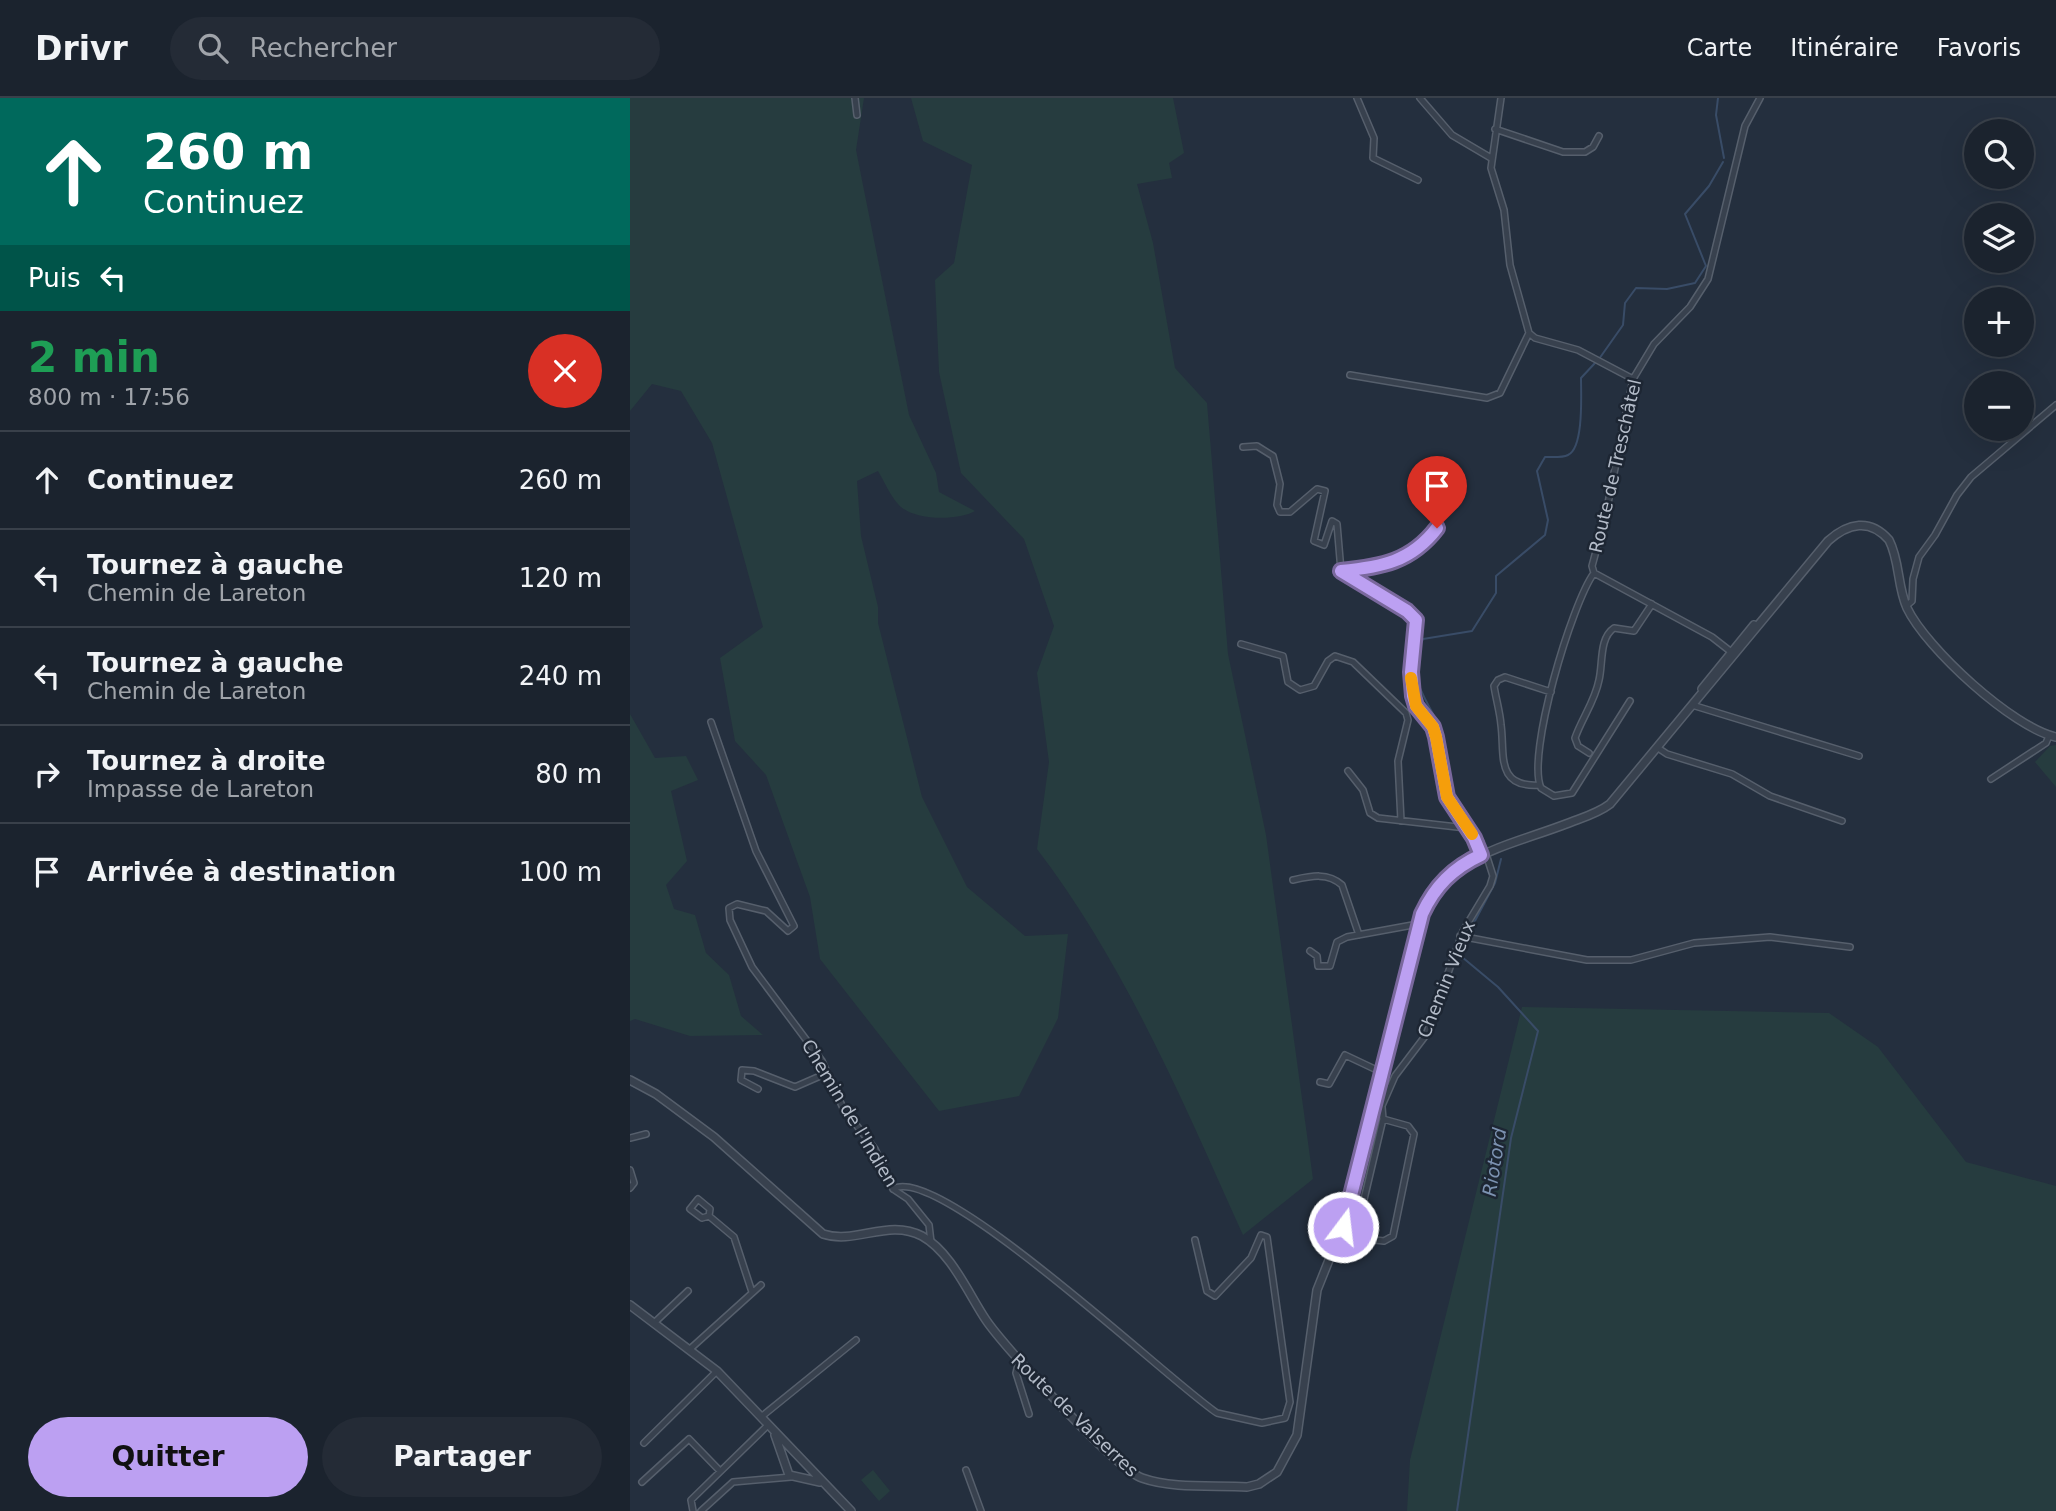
<!DOCTYPE html>
<html lang="fr">
<head>
<meta charset="utf-8">
<style>
  :root { --surface:#1b232e; --page:#242b36; --text:#f1f3f6; --muted:#a0a4aa; --line:#39404a; --accent:#bca0f2 }
  body { margin:0; font-family:"DejaVu Sans",sans-serif; background:var(--page); color:var(--text); height:100vh; display:flex; flex-direction:column; font-size:26px; white-space:nowrap }
  * { box-sizing:border-box; margin:0 }
  p { font-size:23px; color:var(--muted) }
  .icon { flex:none; width:38px; height:38px; fill:none; stroke:currentColor; stroke-width:2; stroke-linecap:round; stroke-linejoin:round }
  .map { position:relative; flex:1; overflow:hidden }
  .drawer { display:flex; flex-direction:column; background:var(--surface); width:630px }
  .drawer>* { flex:none }
  .hud { background:#00695c; color:#fff; overflow:hidden }
  .buttons { position:absolute; left:1334px; top:21px; display:grid; gap:14px }
  .buttons a { display:grid; place-items:center; width:70px; height:70px; border-radius:50%; background:var(--surface); box-shadow:0 7px 28px #0002,0 0 0 2px var(--line); font-size:35px }
  .pin { position:absolute; display:grid; place-items:center; width:60px; height:60px; color:#fff; margin:-72px -30px; border-radius:50% 50% 50% 0; rotate:-45deg; box-shadow:0 0 7px #0007 }
  .pin .icon { rotate:45deg }
  .me { position:absolute; width:77px; margin:-38px; rotate:15deg; stroke-linejoin:round; filter:drop-shadow(0 0 5px #0008) }
  .turn { display:flex; align-items:center; gap:24px; height:147px; padding:0 28px; font-size:32px }
  .turn .icon { width:91px; height:91px; stroke-width:2.5 }
  .turn b { display:block; font-size:49px; line-height:60px }
  .then { display:flex; align-items:center; height:66px; padding:0 28px; background:#0003; gap:14px; font-size:26px }
  .round { display:grid; place-items:center; flex:none; width:74px; height:74px; border-radius:37px; background:var(--page) }
  .headline { display:flex; align-items:center; justify-content:space-between; height:119px; padding:0 28px }
  h1 { font-size:42px; font-weight:700; line-height:52px; color:#1e9e55 }
  .cta { display:flex; gap:14px; margin-top:auto; padding:14px 28px }
  .cta a { flex:1; height:80px; border-radius:42px; background:var(--accent); color:#111; font-size:28px; font-weight:700; line-height:80px; text-align:center }
  .cta a+a { background:var(--page); color:var(--text) }
  ul { padding:0; list-style:none }
  li { display:flex; align-items:center; gap:21px; height:98px; padding:0 28px; border-top:2px solid var(--line) }
  li div { flex:1 }
  li b { display:block; font-size:26px }
  li em { font-style:normal }
  header { display:flex; align-items:center; gap:42px; box-sizing:border-box; height:98px; padding:0 35px; background:var(--surface); border-bottom:2px solid var(--line) }
  header strong { font-size:33px }
  nav { display:flex; gap:38px; margin-inline-start:auto; font-size:24px }
  .search { width:490px; height:63px; background:var(--page); display:flex; align-items:center; gap:18px; box-sizing:border-box; padding:0 24px; border-radius:38px; color:var(--muted); font-size:26px }
  main { display:flex; flex:1; min-height:0 }
  .map>svg:first-child { display:block }
  .green { fill:#263c3f }
  .lines { fill:none; stroke-linecap:round; stroke-linejoin:round }
  .stream { stroke:#394c67; stroke-width:2 }
  .minor-casing { stroke:#565f6c; stroke-width:8 }
  .tertiary-casing { stroke:#565f6c; stroke-width:10 }
  .minor { stroke:#38414e; stroke-width:5 }
  .tertiary { stroke:#38414e; stroke-width:7 }
  .route-casing { stroke:#7a689d; stroke-width:18 }
  .route { stroke:#bca0f2; stroke-width:12 }
  .slow { stroke:#f59e0b; stroke-width:12 }
  .labels { text-anchor:middle; dominant-baseline:central; stroke-width:5; stroke-linejoin:round; paint-order:stroke }
  .street-label { font-size:18px; fill:#b4bcc9; stroke:#1d2633 }
  .water-label { font-size:19px; font-style:italic; fill:#7c92b1; stroke:#1d2633 }
</style>
</head>
<body>
<header>
<strong>Drivr</strong>
<div class="search"><svg class="icon" aria-label="search" viewBox="0 0 24 24"><circle cx="10" cy="10" r="6"/><path d="M15 15l6 6"/></svg>Rechercher</div>
<nav><a>Carte</a><a>Itinéraire</a><a>Favoris</a></nav>
</header>
<main>
<section class="drawer">
<div class="hud">
<div class="turn"><svg class="icon" aria-label="ahead" viewBox="0 0 24 24"><path d="M12 20V5M6 11l6-6 6 6"/></svg><div><b>260 m</b>Continuez</div></div>
<div class="then">Puis<svg class="icon" aria-label="left" viewBox="0 0 24 24"><path d="M17 20v-9H6M10 6l-5 5 5 5"/></svg></div>
</div>
<div class="headline"><div><h1>2 min</h1><p>800 m · 17:56</p></div><a class="round" style="background:#d93025;color:#fff"><svg class="icon" aria-label="close" viewBox="0 0 24 24"><path d="M6 6l12 12M18 6L6 18"/></svg></a></div>
<ul>
<li><svg class="icon" aria-label="ahead" viewBox="0 0 24 24"><path d="M12 20V5M6 11l6-6 6 6"/></svg><div><b>Continuez</b></div><em>260 m</em></li>
<li><svg class="icon" aria-label="left" viewBox="0 0 24 24"><path d="M17 20v-9H6M10 6l-5 5 5 5"/></svg><div><b>Tournez à gauche</b><p>Chemin de Lareton</p></div><em>120 m</em></li>
<li><svg class="icon" aria-label="left" viewBox="0 0 24 24"><path d="M17 20v-9H6M10 6l-5 5 5 5"/></svg><div><b>Tournez à gauche</b><p>Chemin de Lareton</p></div><em>240 m</em></li>
<li><svg class="icon" aria-label="right" viewBox="0 0 24 24"><path d="M7 20v-9h11M14 6l5 5-5 5"/></svg><div><b>Tournez à droite</b><p>Impasse de Lareton</p></div><em>80 m</em></li>
<li><svg class="icon" aria-label="arrive" viewBox="0 0 24 24"><path d="M6 21V4h12l-3 4 3 4H6"/></svg><div><b>Arrivée à destination</b></div><em>100 m</em></li>
</ul>
<div class="cta"><a>Quitter</a><a>Partager</a></div>
</section>
<div class="map">
<svg width="1426" height="1413" viewBox="0 0 1426 1413">
  <rect width="100%" height="100%" fill="#242f3e"/>
  <!-- green -->
  <path class="green" d="M0,0H234L226,52L279,317L306,375L309,394L345,413C328,423 282,423 268,406C260,397 254,383 248,373L227,383L231,438L248,509V525L292,699L337,789L395,838L438,836L428,920L389,998L309,1013L190,861L180,799L136,677L105,643L90,560L133,529L82,345L51,293L22,286L0,313Z
    M281,0H543L554,55L539,65L542,80L507,86L523,145L545,270L577,305L598,556L636,737L683,1081L613,1137C553,1004 496,868 407,751L419,664L407,575L424,528L394,441L331,375L309,274L305,182L324,165L342,67L293,43Z
    M0,616L25,660L56,658L68,682L41,693L57,763L36,787L44,811L65,817L76,855L99,877L111,918L133,937L60,938L5,921L0,923Z
    M1426,647V689L1405,664L1420,648Z
    M892,909L1199,915L1248,949L1336,1064L1426,1088V1413H777L780,1362Z
    M243,1372L260,1393L249,1403L231,1382Z"/>
  <g class="lines">
    <!-- stream -->
    <path class="stream" d="M1088,0L1086,17L1094,60
      M969,261L993,227L995,205L1006,190L1037,191L1065,185L1076,168L1055,116L1079,88L1093,64
      M816,682C814,666 815,642 809,628C795,597 774,578 793,541L842,533L866,495V478L915,437L918,422L907,373L915,359C921,359 932,360 938,357C954,350 951,296 951,280L965,265
      M817,687L834,719L854,743
      M838,836L865,785L871,761
      M827,1413L881,1040L908,933L868,889L832,859L836,841"/>
    <!-- minor casing -->
    <g class="minor-casing">
      <path id="minor" d="M225,0L227,17
        M727,0L744,40L743,60L788,82
        M790,0L822,37L861,60
        M865,31L933,54H955L963,49L969,38
        M899,235L905,240L948,252L1003,281
        M720,277L857,300L870,295L899,235L880,167L874,112L861,70L871,0
        M613,349L627,348L643,358L650,386L647,407L650,414H660L687,391L695,393L684,443L694,447L702,423L707,426L711,473
        M711,473L777,513L786,522L781,574L783,598L786,608L803,629L817,699L844,740L851,757
        M713,473C775,468 802,454 821,393
        M964,475L1082,539L1100,553
        M1276,508L1282,503L1283,481L1289,459L1305,437L1327,397L1341,379L1426,307
        M611,546L653,558L658,584L670,592L684,588L698,563L705,558L723,564L776,615L778,622L768,663L771,723
        M1000,603L942,695L924,698L911,690C896,657 942,505 964,475L962,468L975,420L1003,281L1024,246L1060,209L1078,181L1115,28L1130,0
        M1062,607L1229,658
        M81,624L126,753L164,828L158,833L136,813L107,806L99,810L100,822L122,869L192,963L213,1010L245,1051L263,1091L278,1101L299,1127L301,1144
        M1028,650L1037,656L1102,676L1140,698L1212,723
        M959,655L948,648L945,640C952,620 965,603 969,582C973,566 969,540 984,530L1004,533L1022,506
        M718,673L733,692L740,715L748,720L836,730
        M1361,681L1416,645L1419,638
        M909,687C865,690 875,655 871,627C870,614 866,601 864,588L868,582L875,579L921,594
        M663,782C681,778 698,774 712,787L729,837
        M830,838L957,862H1001L1064,845L1140,839L1220,849
        M680,853L687,858L688,868H700L707,844L717,839L788,826
        M690,984L699,986L715,957L751,974
        M128,991L111,982L112,972L124,973L165,989L197,975
        M752,1009L753,1021L727,1131L736,1141L754,1143L763,1138L784,1036L778,1028L753,1021
        M751,1010L765,978L796,937L833,833L860,788L863,778L856,756
        M0,1040L16,1036
        M0,1072L4,1085L0,1090
        M263,1091C309,1064 540,1284 587,1315L632,1325L655,1320L660,1304L637,1139L631,1137L621,1160L585,1198L577,1193L565,1142
        M79,1118L72,1120L60,1111L68,1101L80,1111L79,1118L104,1139L122,1194
        M24,1225L58,1193
        M60,1251L131,1187
        M389,1263L386,1275L399,1316
        M131,1319L226,1242
        M14,1345L87,1273
        M336,1372L351,1413
        M12,1384L59,1341L90,1373
        M63,1413L61,1402L138,1327
        M71,1413L103,1384L161,1379"/>
    </g>
    <!-- tertiary casing -->
    <g class="tertiary-casing">
      <path id="tertiary" d="M1072,591L1124,527
        M0,982L26,996L84,1039L193,1136C226,1147 258,1120 292,1138C321,1154 338,1195 356,1222C374,1249 486,1371 512,1380C543,1391 584,1387 617,1389L629,1386L647,1374L667,1337L687,1192L717,1117L788,826C811,758 876,749 936,726C951,720 967,716 980,706L1198,443C1218,425 1240,420 1259,442C1270,463 1267,488 1277,510C1296,550 1383,630 1426,639
        M0,1207L87,1273L221,1413
        M145,1337L159,1377L190,1384"/>
    </g>
    <!-- minor -->
    <use href="#minor" class="minor"/>
    <!-- tertiary -->
    <use href="#tertiary" class="tertiary"/>
  </g>
  <g class="lines">
    <!-- route casing -->
    <g class="route-casing">
      <path id="route" d="M713,1129L792,816C805,788 823,770 851,757L844,740L817,699L806,639L803,629L786,608L783,598L781,574L786,522L777,513L711,473C751,469 781,464 807,430"/>
    </g>
    <!-- route -->
    <use href="#route" class="route"/>
    <!-- slow -->
    <path class="slow" d="M781,580L786,608L803,629L806,639L817,699L842,736"/>
  </g>
  <g class="labels">
    <!-- street labels -->
    <g class="street-label">
      <text transform="translate(985 368) rotate(-77)">Route de Treschâtel</text>
      <text transform="translate(816 881) rotate(-68)">Chemin Vieux</text>
      <text transform="translate(220 1015) rotate(59)">Chemin de l'Indien</text>
      <text transform="translate(445 1317) rotate(44)">Route de Valserres</text>
    </g>
    <!-- water labels -->
    <g class="water-label">
      <text transform="translate(864 1064) rotate(-81)">Riotord</text>
    </g>
  </g>
</svg>
<div class="buttons">
<a><svg class="icon" aria-label="search" viewBox="0 0 24 24"><circle cx="10" cy="10" r="6"/><path d="M15 15l6 6"/></svg></a>
<a><svg class="icon" aria-label="layers" viewBox="0 0 24 24"><path d="M12 4l9 5-9 5-9-5zM3 14l9 5 9-5"/></svg></a>
<a>+</a>
<a>−</a>
</div>
<div class="pin" style="left:807px;top:430px;background:#d93025"><svg class="icon" aria-label="arrive" viewBox="0 0 24 24"><path d="M6 21V4h12l-3 4 3 4H6"/></svg></div>
<svg class="me" style="left:713px;top:1129px" viewBox="-20 -20 40 40"><circle r="17" fill="#bca0f2" stroke="#fff" stroke-width="3"/><path d="M0-11L8 9 0 5-8 9z" fill="#fff"/></svg>
</div>
</main>
</body>
</html>
